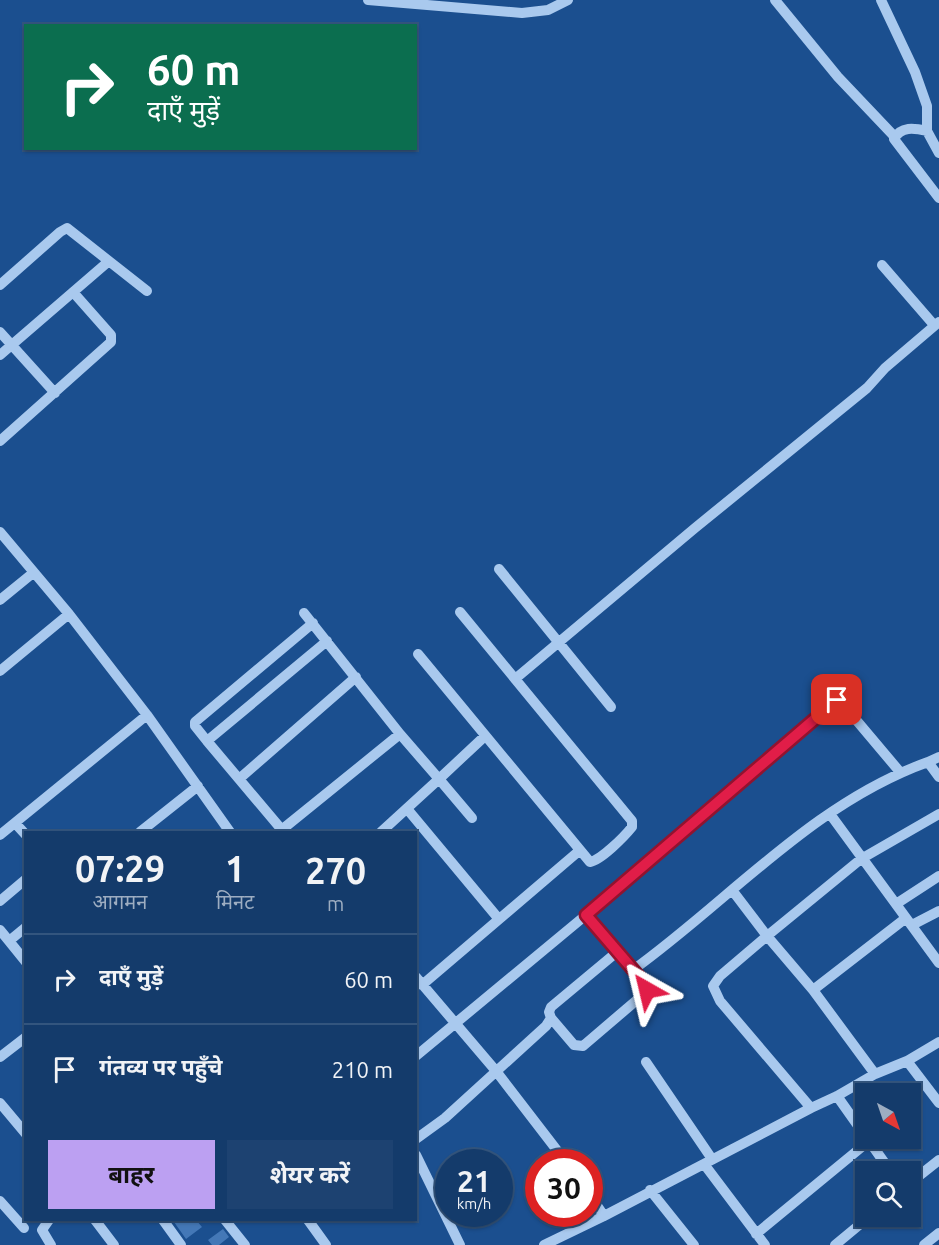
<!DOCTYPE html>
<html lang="hi">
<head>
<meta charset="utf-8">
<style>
  :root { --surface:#143b6b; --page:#1d4271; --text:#f1f3f6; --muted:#9dadc1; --line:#33557e; --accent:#bca0f2 }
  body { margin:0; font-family:Ubuntu,"Noto Sans Devanagari",sans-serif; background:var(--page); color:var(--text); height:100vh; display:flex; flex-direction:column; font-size:22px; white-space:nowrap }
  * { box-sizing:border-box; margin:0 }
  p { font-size:20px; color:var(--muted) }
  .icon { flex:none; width:33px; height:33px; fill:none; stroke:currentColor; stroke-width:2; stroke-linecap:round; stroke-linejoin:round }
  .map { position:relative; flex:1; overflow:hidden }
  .sheet { position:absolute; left:24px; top:831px; width:393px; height:390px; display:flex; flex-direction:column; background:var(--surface); border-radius:0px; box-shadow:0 2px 4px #0004,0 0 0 2px var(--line) }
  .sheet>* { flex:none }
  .hud { position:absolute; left:24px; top:24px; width:393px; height:126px; border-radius:0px; box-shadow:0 2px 4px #0004,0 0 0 2px var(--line); background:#0b6e4f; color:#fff; overflow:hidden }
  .needle { width:39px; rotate:140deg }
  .buttons { position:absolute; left:855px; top:1083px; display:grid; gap:12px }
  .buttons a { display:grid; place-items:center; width:66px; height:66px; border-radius:0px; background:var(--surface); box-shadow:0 2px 4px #0004,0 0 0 2px var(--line); font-size:30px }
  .speed { position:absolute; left:435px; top:1149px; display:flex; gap:12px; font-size:30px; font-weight:700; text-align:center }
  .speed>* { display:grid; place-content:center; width:78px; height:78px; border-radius:50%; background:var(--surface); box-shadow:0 2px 4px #0004,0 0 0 2px var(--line); line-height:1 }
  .speed small { font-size:15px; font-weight:400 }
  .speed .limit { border:9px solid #d22; background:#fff; color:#111 }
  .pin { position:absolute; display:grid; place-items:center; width:51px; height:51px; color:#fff; margin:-26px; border-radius:12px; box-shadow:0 3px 9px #0006 }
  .me { position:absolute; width:66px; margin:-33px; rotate:323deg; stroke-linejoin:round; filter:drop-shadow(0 0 4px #0008) }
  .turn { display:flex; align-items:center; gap:21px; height:126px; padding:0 24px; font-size:27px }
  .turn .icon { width:78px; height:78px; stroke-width:2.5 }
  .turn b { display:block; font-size:42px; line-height:51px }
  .eta { display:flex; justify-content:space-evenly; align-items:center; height:102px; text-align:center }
  .eta b { font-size:36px; font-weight:700; line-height:42px }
  .cta { display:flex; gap:12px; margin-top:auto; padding:12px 24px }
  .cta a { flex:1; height:69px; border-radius:0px; background:var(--accent); color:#111; font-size:24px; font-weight:700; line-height:69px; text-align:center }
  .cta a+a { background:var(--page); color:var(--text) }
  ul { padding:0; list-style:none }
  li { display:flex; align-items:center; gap:18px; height:90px; padding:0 24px; border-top:2px solid var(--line) }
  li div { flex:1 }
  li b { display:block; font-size:22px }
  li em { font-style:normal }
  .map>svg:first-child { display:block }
  .building { fill:#4478b7 }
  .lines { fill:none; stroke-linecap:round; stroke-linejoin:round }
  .minor { stroke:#a9c9ee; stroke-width:10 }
  .route-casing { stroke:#92132f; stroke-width:15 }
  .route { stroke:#e11d48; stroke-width:10 }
</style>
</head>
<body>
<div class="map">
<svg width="939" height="1245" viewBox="0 0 939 1245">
  <rect width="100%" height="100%" fill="#1b4f8f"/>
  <!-- building -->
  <path class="building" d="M178,1220H196L202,1227L186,1239L174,1222Z
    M223,1229L229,1237L219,1245H212L208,1240Z"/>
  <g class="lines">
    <!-- minor -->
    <path class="minor" d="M368,0L522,13L548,10L568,0
      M775,0L838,77L894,136
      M881,0L915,72L927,106V131L939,153
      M927,131C914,128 901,126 894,139L939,198
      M882,265L934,325
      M0,285L60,232L67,228L147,291
      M0,332L55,393
      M0,355L109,261
      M0,441L111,342V335L73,292
      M0,532L69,614L147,715L230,832
      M499,569L611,707
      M0,600L33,573
      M304,613L400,734L439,779L381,832
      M418,654L590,862C601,860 624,837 632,827V821L460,612
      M0,671L69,614
      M515,679L695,528L867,388L885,368L939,322
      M207,741L195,726V722L313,623
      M939,757L928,762L939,777
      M239,779L356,677
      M408,810L498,918
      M830,814L939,963
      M472,818L439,779L485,736
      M15,823L26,835
      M282,830L207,741L327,641
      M140,832L198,786
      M279,832L400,734
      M0,835L147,715
      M732,890L767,936L720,976L713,986L720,1001L811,1108
      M0,901L26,879
      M896,904L939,876
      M586,915L835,701L841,702L900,772
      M906,918L813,990L767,936L861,859L939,814
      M912,925L939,911
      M26,927L9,941L26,962
      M0,930L9,941
      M416,977L496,1071L566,1162
      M422,985L579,851
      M813,990L875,1074
      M551,1018L574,1045L583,1046L645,993L647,986L633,970
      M416,1056L586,915L633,970C730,900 813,803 928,762
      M0,1057L26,1037
      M907,1061L939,1103
      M646,1062L712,1159
      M837,1096L866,1137
      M0,1103L26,1134
      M867,1138L891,1172
      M416,1139L445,1118L546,1026L551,1018L549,1012L551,1007L617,952
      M416,1155L460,1245
      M704,1164L765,1245
      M910,1183L939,1160
      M650,1190L694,1245
      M590,1195L604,1216
      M0,1201L24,1228
      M49,1220L42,1230L51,1245
      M95,1220L114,1245
      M163,1220L181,1245
      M225,1220L245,1245
      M308,1220L326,1245
      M756,1234L869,1141
      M544,1245L604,1216L811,1108L837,1096L875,1074L907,1061L939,1042
      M835,1245L870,1216
      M924,1245L939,1233"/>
  </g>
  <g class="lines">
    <!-- route casing -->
    <g class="route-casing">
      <path id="route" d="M647,990V986L586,915L837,700"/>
    </g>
    <!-- route -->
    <use href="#route" class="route"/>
  </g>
</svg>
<div class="buttons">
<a><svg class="needle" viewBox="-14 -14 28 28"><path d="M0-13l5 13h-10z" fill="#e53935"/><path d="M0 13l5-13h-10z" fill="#9dadc1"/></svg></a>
<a><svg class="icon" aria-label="search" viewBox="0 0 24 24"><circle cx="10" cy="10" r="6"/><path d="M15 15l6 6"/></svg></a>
</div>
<div class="speed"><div>21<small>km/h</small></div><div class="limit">30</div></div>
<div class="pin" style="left:837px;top:700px;background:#d93025"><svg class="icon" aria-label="arrive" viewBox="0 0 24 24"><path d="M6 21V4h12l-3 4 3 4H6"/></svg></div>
<svg class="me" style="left:647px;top:990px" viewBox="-20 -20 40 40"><path d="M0-17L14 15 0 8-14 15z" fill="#e11d48" stroke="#fff" stroke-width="4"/></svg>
<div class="hud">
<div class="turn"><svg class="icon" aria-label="right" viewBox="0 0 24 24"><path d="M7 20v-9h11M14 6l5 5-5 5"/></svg><div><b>60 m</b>दाएँ मुड़ें</div></div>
</div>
<section class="sheet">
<div class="eta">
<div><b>07:29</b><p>आगमन</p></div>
<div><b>1</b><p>मिनट</p></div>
<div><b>270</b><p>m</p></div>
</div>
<ul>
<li><svg class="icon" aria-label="right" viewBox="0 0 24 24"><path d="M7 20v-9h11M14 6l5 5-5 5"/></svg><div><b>दाएँ मुड़ें</b></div><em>60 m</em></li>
<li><svg class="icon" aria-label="arrive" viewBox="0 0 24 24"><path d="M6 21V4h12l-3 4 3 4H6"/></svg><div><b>गंतव्य पर पहुँचे</b></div><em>210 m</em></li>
</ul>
<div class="cta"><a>बाहर</a><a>शेयर करें</a></div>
</section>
</div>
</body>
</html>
